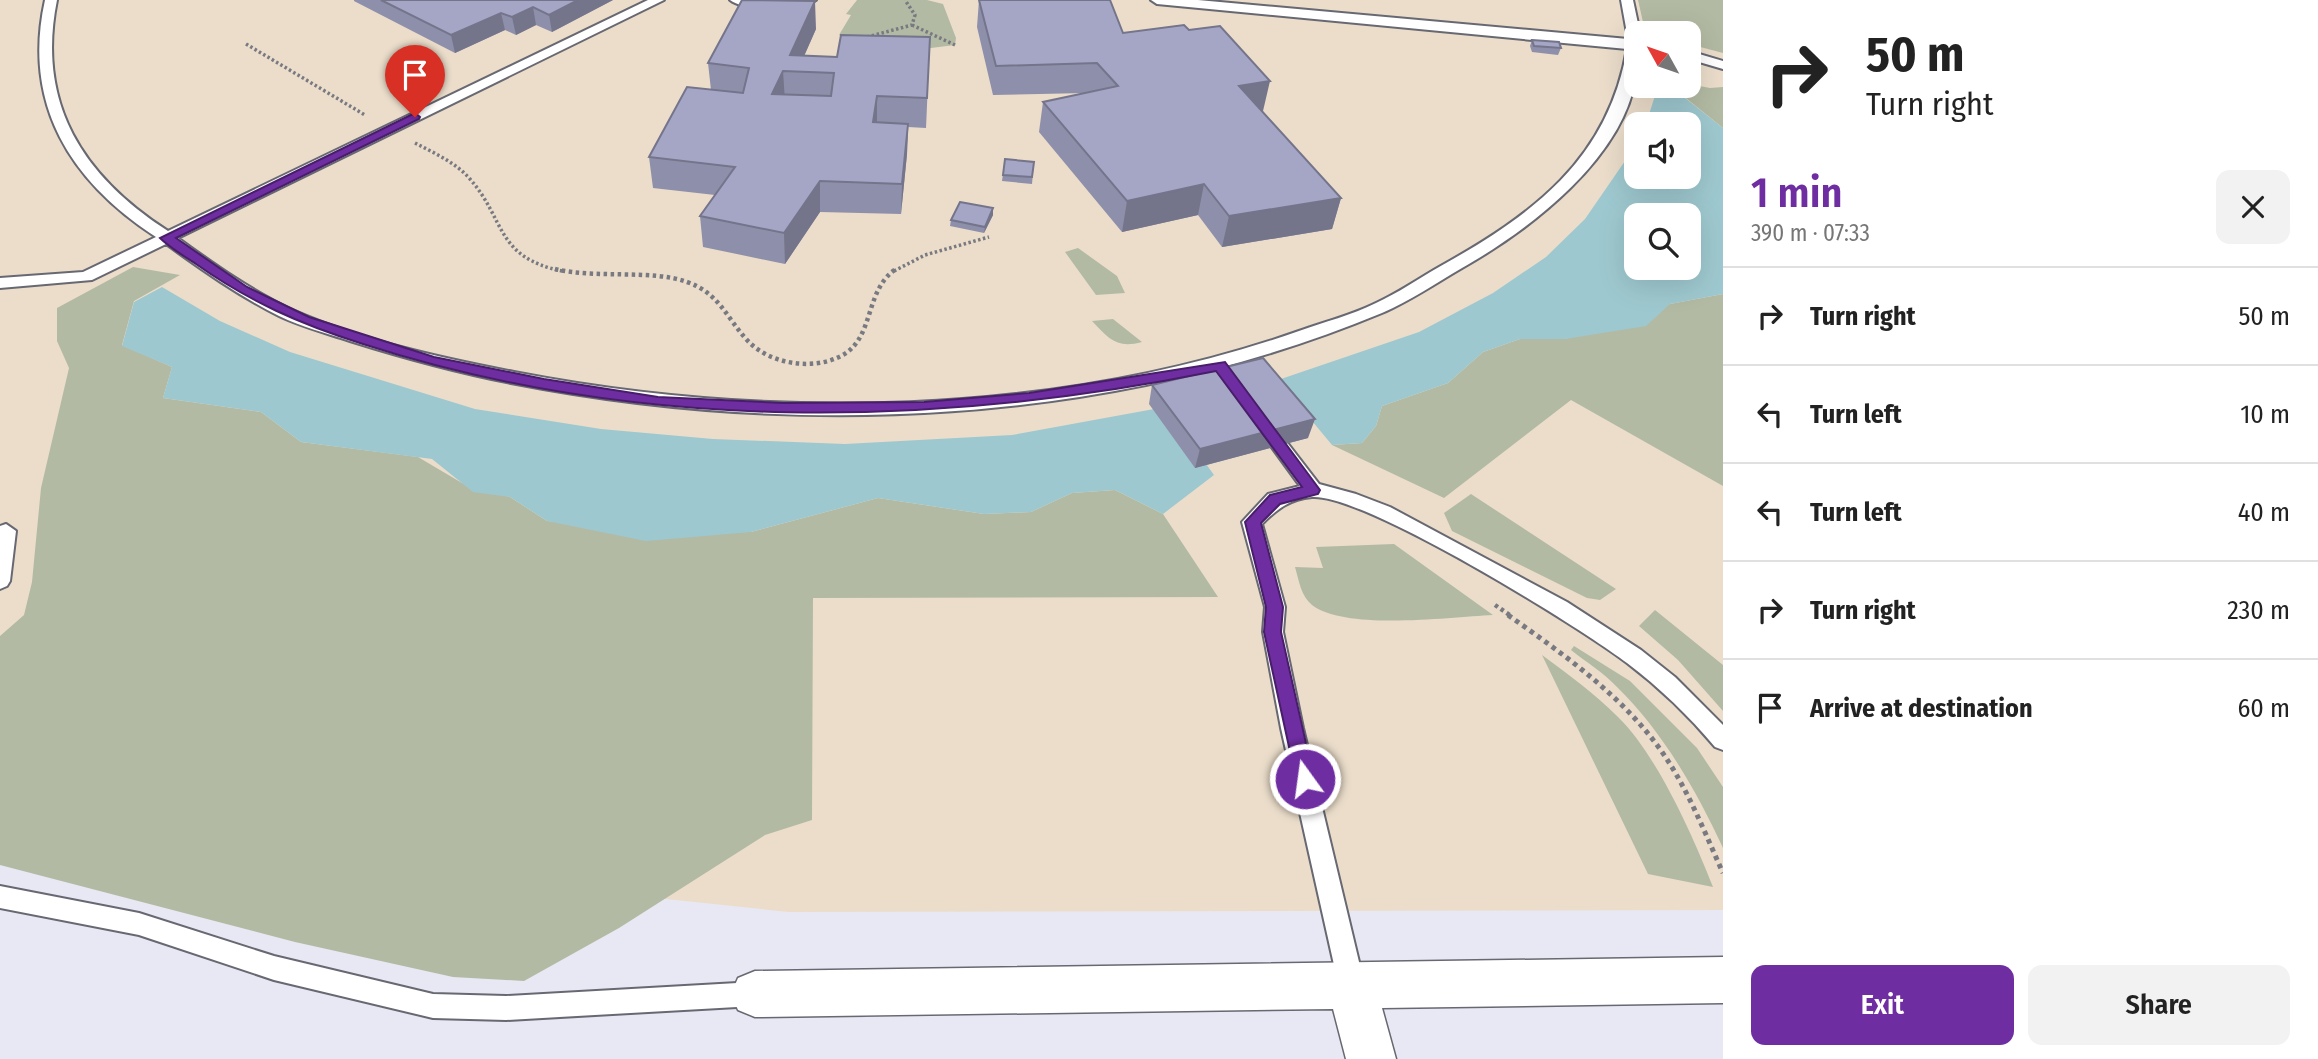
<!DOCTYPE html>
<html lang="en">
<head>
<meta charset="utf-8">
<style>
  :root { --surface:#fff; --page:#f2f2f2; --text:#222; --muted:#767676; --line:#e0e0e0; --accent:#6f2da2 }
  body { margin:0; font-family:"Fira Sans Condensed",sans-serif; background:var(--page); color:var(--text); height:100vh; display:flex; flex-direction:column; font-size:26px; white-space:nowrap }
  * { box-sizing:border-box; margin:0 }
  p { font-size:23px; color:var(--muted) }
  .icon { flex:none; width:38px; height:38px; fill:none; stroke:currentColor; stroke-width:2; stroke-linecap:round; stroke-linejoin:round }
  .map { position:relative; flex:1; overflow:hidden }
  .sheet { display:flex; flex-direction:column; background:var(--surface); width:595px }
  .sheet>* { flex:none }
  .banner { background:#fff; color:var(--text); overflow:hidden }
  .needle { width:46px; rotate:310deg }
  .tools { position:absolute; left:1624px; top:21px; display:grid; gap:14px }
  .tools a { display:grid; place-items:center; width:77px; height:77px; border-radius:14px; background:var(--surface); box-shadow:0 7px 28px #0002; font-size:35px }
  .pin { position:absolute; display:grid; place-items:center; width:60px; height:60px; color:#fff; margin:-72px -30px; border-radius:50% 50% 50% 0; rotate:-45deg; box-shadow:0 0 7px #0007 }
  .pin .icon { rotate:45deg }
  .me { position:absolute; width:77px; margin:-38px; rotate:346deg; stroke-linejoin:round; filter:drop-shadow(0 0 5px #0008) }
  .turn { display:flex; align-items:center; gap:24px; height:147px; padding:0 28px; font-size:32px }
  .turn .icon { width:91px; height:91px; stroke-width:2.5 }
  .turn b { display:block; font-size:49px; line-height:60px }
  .round { display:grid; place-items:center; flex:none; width:74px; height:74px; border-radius:14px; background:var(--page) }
  .headline { display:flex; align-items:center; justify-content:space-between; height:119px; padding:0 28px }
  h1 { font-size:42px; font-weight:600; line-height:52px; color:var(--accent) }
  .button { display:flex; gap:14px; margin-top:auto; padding:14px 28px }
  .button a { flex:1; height:80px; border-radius:14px; background:var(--accent); color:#fff; font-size:28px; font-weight:600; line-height:80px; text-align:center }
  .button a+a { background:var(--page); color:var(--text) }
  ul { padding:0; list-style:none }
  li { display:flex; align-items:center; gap:21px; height:98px; padding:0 28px; border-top:2px solid var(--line) }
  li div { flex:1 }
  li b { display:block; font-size:26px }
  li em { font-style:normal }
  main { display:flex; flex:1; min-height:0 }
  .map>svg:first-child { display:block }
  .commercial { fill:#ebddca; fill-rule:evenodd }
  .green { fill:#b3baa3 }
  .water { fill:#9ec8cf; fill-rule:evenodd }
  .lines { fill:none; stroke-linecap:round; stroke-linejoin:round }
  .service-casing { stroke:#676871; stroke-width:4 }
  .minor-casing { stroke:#676871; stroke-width:3 }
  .path-far2 { stroke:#797a81; stroke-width:3.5; stroke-dasharray:2.5 2.5; stroke-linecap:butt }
  .path-far1 { stroke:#797a81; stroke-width:4.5; stroke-dasharray:3.5 3.5; stroke-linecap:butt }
  .path { stroke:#797a81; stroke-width:5; stroke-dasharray:4.5 4.5; stroke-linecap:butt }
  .service { fill:#fff; fill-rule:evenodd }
  .minor { fill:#fff; fill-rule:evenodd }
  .wall { fill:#8e8faa }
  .shaded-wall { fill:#74748b }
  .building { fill:#a5a6c6; stroke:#74748b; stroke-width:2; fill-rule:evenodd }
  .route { fill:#6f2da2; stroke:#481d69; stroke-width:2 }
</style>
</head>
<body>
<main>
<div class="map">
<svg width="1723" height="1059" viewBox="0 0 1723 1059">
  <rect width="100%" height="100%" fill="#e7e8f3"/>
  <!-- commercial -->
  <path class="commercial" d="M0,0H1723V910L789,912L0,829ZM1636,33H1689V86H1636ZM1636,124H1689V177H1636ZM1636,215H1689V268H1636Z"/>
  <!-- green -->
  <path class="green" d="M857,0H927L943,4L956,38L955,45L923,49H858L839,35L851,15L846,14Z
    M1638,0H1723V53L1689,44V33H1664L1643,22Z
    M1689,84L1710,88L1723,87V128L1671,86Z
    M1078,248L1117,276L1125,293L1096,295L1065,252Z
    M133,267L180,275L134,301L122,345L172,367L163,398L261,412L301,442L418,457L462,483L510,497L547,521L751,532L878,498L984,514L1031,512L1072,493L1115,490L1163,514L1218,597L813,598L812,820L765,835L619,928L524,981L453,977L295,942L0,865V636L24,615L32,582L41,488L69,368L57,341V308Z
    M1723,294V486L1571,400L1444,498L1332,445L1362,443L1376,426L1382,406L1448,383L1483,352L1520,339H1565L1670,304Z
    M1113,319L1142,342C1117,349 1109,339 1092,321Z
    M1471,494L1616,589L1600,600L1587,598L1452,531L1444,513Z
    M1394,544L1493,615C1449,617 1346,631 1312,605C1301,596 1299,581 1295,567L1323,568L1316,547Z
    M1655,610L1723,665V711L1678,660L1639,626Z
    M1574,646L1630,681L1697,748L1723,787V848C1696,790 1663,732 1617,687C1604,673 1586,662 1571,650Z
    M1542,655C1568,674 1595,694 1618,717C1657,755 1693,836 1713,887L1648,874Z"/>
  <!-- water -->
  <path class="water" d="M1658,86H1670L1723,128V294L1670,304L1646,326L1565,339H1520L1483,352L1448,383L1382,406L1376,426L1362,443L1332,445L1278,380L1419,332L1493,293L1546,257L1585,219L1636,145V177H1689V124H1646ZM1636,215H1689V268H1636Z
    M162,287L220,321L290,352L475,409L601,429L713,439L845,444L1012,435L1165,407L1214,475L1163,514L1115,490L1072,493L1031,512L984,514L878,498L751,532L646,541L547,521L510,497L473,492L432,459L301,442L261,412L163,398L172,367L122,346L134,302Z"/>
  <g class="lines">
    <!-- service casing -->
    <g class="service-casing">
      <path id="service" d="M45,0H57C36,104 83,176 168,231L648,0H664L178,238C215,265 253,292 295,311C364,341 441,358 514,372C768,421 1054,417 1299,331C1324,322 1352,315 1376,303C1398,293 1418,279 1439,267C1532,215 1608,160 1627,49L1157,4L1151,0H1198L1628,39L1621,0H1633L1640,33H1636C1636,47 1638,62 1636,75C1625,158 1529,230 1462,268C1436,283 1410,301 1382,313C1110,426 798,439 511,383C456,372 404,358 350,341C326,333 302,327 279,316C239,296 202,270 166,244L92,280L0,288V278L83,272L156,237C70,181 22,104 45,0Z
        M730,0H816C801,11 745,12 730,0Z
        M1689,51L1723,61V69L1689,59Z
        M1266,421L1272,423L1319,484L1356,494L1390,507L1567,602L1641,650L1675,677L1723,725V750L1715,747C1689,716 1660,688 1627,663C1580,627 1363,493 1312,497C1290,499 1277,509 1262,524L1285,607L1283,632L1303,728L1365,987L1361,996L1352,999L1343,996L1339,987L1281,728L1263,632L1265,607L1242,522L1268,494L1300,486L1257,427Z
        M6,524L16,531L10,581L7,586L0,589V526Z
        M0,886L139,913L274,956L433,994L506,996L755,982L764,985L768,994L764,1003L755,1006L506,1020L433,1018L274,980L139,935L0,908Z"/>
    </g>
    <!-- minor casing -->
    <g class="minor-casing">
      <path id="minor" d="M1723,957V1003L1382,1008L1396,1059H1346L1333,1009L755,1017L738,1010L731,994L738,978L755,971Z"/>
    </g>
    <!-- path-far2 -->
    <path class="path-far2" d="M912,25L955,45
      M867,37L912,25L915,15L905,0
      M246,44L365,115
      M415,143C434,153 455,162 470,179C506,220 495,257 562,271
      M894,271L925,255L989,237"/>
    <!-- path-far1 -->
    <path class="path-far1" d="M555,269C596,279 651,269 687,282C719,293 726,317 747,340C769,364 812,371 841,356C875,339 864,290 896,269
      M1495,605L1511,616"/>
    <!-- path -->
    <path class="path" d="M1508,615C1563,654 1620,694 1660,749C1687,787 1704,831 1723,873"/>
    <!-- service -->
    <use href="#service" class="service"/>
    <!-- minor -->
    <use href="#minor" class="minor"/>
  </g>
  <!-- wall -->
  <path class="wall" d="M354,0H613L552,32L536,25L516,35L505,30L455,53L354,1Z
    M979,0L1123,33L1263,111H1262L1341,198L1332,229L1222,247L1198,215L1122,232L1039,132L1043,102L1086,93L993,95L977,27Z
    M816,29L804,56L837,57L930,37L926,128L908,127L907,154L901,214L820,212L785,264L703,247L700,216L715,195L653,188L649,157L711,90L708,63Z
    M1532,40L1561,48L1558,55L1532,52L1530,46Z
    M1005,159L1034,162L1032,184L1002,181Z
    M993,208V215L984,233L950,226L951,220Z
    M1152,385L1308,438L1195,468L1149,404Z"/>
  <!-- shaded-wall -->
  <path class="shaded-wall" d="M578,0H613L552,32L549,15Z
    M815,1L816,29L797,72L790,55Z
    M533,7L536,25L516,35L512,17Z
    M501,13L505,30L455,53L451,35Z
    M783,71L785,101L772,94Z
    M1270,81L1263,111L1232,116L1239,86Z
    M877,96V126L873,122Z
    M908,124L907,154L901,214L902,184Z
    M820,181V212L785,264L784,233Z
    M1204,184L1198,215L1122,232L1127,201Z
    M1341,198L1332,229L1222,247L1229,216Z
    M993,208V215L984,233L985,227Z
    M1315,419L1308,438L1195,468L1200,449Z"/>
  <!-- building -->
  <path class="building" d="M381,0H578L549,15L533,7L512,17L501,13L451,35Z
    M742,0L815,1L790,55L837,57L841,35L930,37L927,98L877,96L873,122L908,124L902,184L820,181L784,233L700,216L735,167L649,157L687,87L743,93L749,68L708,63ZM783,71L834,73L831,96L772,94Z
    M979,0H1110L1123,33L1184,25L1189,30L1220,26L1270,81L1239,86L1341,198L1229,216L1204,184L1127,201L1043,102L1118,86L1097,63L996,66Z
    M1532,40L1559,42L1561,48L1534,46Z
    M1005,159L1034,162L1032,177L1003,175Z
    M960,202L993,208L985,227L951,220Z
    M1263,358L1315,419L1200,449L1152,385Z"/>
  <!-- route -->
  <path class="route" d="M415,113L420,117L419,119L176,238L247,287L309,317L434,357L544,379L658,397L783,403L924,402L1029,393L1225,362L1320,490L1318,494L1280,504L1261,523L1283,607L1281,632L1314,779L1312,785H1299L1296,779L1264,632L1266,607L1245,522L1270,495L1302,487L1216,371C934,428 639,433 363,344C300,324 250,302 196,264C184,256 170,248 160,238Z"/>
</svg>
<div class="tools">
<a><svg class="needle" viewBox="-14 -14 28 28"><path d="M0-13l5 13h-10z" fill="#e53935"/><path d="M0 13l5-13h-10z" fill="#767676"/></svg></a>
<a><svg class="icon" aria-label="sound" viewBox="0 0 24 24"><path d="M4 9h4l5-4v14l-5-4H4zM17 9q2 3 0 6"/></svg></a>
<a><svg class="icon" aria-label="search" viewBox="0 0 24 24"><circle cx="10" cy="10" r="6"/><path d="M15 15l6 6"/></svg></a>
</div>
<div class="pin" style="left:415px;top:117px;background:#d93025"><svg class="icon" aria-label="arrive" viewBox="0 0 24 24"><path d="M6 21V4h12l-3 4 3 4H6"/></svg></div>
<svg class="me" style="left:1305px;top:779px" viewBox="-20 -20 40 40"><circle r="17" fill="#6f2da2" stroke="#fff" stroke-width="3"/><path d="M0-11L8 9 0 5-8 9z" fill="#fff"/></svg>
</div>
<section class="sheet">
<div class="banner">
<div class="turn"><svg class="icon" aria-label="right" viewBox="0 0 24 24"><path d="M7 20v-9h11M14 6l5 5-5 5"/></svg><div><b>50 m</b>Turn right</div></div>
</div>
<div class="headline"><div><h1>1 min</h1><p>390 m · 07:33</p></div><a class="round"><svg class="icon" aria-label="close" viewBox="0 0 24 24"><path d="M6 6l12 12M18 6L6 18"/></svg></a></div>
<ul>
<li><svg class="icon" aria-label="right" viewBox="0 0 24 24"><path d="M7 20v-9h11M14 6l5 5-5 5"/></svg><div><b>Turn right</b></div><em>50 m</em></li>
<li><svg class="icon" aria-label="left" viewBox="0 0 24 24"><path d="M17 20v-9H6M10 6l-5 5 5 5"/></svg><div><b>Turn left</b></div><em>10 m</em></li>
<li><svg class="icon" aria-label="left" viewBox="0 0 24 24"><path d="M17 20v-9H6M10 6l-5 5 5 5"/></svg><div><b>Turn left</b></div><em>40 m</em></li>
<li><svg class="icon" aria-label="right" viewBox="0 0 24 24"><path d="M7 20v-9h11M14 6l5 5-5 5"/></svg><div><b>Turn right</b></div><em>230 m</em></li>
<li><svg class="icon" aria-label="arrive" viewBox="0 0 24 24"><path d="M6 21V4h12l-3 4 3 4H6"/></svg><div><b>Arrive at destination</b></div><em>60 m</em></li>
</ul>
<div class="button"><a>Exit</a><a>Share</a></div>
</section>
</main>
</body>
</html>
